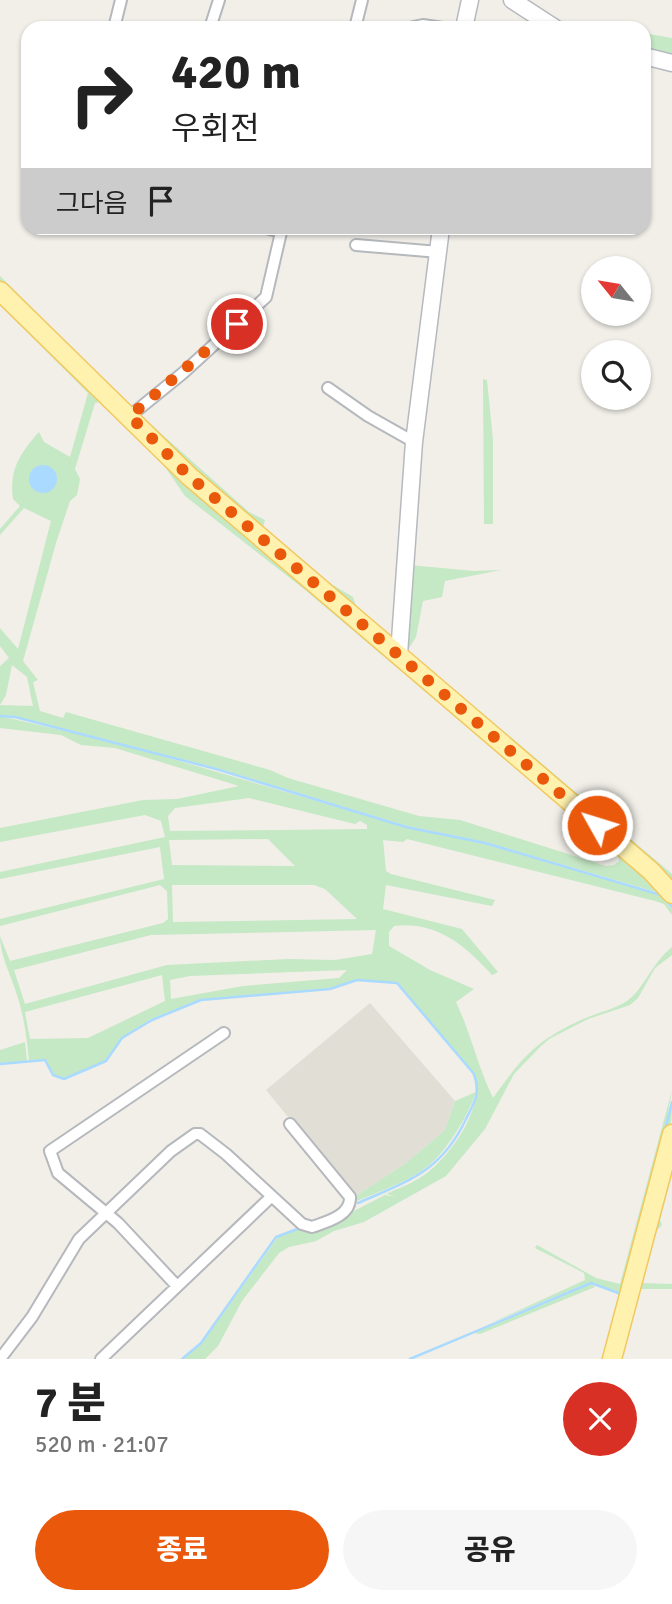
<!DOCTYPE html>
<html lang="ko">
<head>
<meta charset="utf-8">
<style>
  :root { --surface:#fff; --page:#f6f6f6; --text:#222; --muted:#767676; --accent:#ea580c }
  body { margin:0; font-family:Signika,"Noto Sans KR",sans-serif; background:var(--page); color:var(--text); height:100vh; display:flex; flex-direction:column; font-size:26px; white-space:nowrap }
  * { box-sizing:border-box; margin:0 }
  p { font-size:23px; color:var(--muted) }
  .icon { flex:none; width:38px; height:38px; fill:none; stroke:currentColor; stroke-width:2; stroke-linecap:round; stroke-linejoin:round }
  .map { position:relative; height:1359px; overflow:hidden }
  .side { display:flex; flex-direction:column; background:var(--surface); flex:1 }
  .side>* { flex:none }
  .guide { position:absolute; left:21px; top:21px; width:630px; height:214px; border-radius:21px; box-shadow:0 2px 5px #0004; background:#fff; color:var(--text); overflow:hidden }
  .needle { width:46px; rotate:300deg }
  .fabs { position:absolute; left:581px; top:256px; display:grid; gap:14px }
  .fabs a { display:grid; place-items:center; width:70px; height:70px; border-radius:50%; background:var(--surface); box-shadow:0 2px 5px #0004; font-size:35px }
  .pin { position:absolute; display:grid; place-items:center; width:60px; height:60px; color:#fff; margin:-30px; border:4px solid #fff; border-radius:50%; box-shadow:0 2px 7px #0007 }
  .me { position:absolute; width:77px; margin:-38px; rotate:309deg; stroke-linejoin:round; filter:drop-shadow(0 0 5px #0008) }
  .turn { display:flex; align-items:center; gap:24px; height:147px; padding:0 35px; font-size:32px }
  .turn .icon { width:91px; height:91px; stroke-width:2.5 }
  .turn b { display:block; font-size:49px; line-height:60px }
  .then { display:flex; align-items:center; height:66px; padding:0 35px; background:#0003; gap:14px; font-size:26px }
  .round { display:grid; place-items:center; flex:none; width:74px; height:74px; border-radius:37px; background:var(--page) }
  .overview { display:flex; align-items:center; justify-content:space-between; height:119px; padding:0 35px }
  h1 { font-size:42px; font-weight:800; line-height:52px }
  .cta { display:flex; gap:14px; margin-top:auto; padding:14px 35px }
  .cta a { flex:1; height:80px; border-radius:42px; background:var(--accent); color:#fff; font-size:28px; font-weight:800; line-height:80px; text-align:center }
  .cta a+a { background:var(--page); color:var(--text) }
  .map>svg:first-child { display:block }
  .education { fill:#e1ded6 }
  .green { fill:#c5e8c5; fill-rule:evenodd }
  .water { fill:#aadaff }
  .lines { fill:none; stroke-linecap:round; stroke-linejoin:round }
  .stream { stroke:#aadaff; stroke-width:2.5 }
  .street-casing { stroke:#b5b8bc; stroke-width:14 }
  .secondary-casing { stroke:#b6babf; stroke-width:19 }
  .primary-casing { stroke:#f2c960; stroke-width:21 }
  .street { stroke:#fff; stroke-width:10 }
  .secondary { stroke:#fff; stroke-width:16 }
  .primary { stroke:#fff2af; stroke-width:18 }
  .route { stroke:#ea580c; stroke-width:12; stroke-dasharray:0 21.6 }
</style>
</head>
<body>
<div class="map">
<svg width="672" height="1359" viewBox="0 0 672 1359">
  <rect width="100%" height="100%" fill="#f1efe8"/>
  <!-- education -->
  <path class="education" d="M370,1003L455,1101L445,1130L405,1164L354,1197L266,1090Z"/>
  <!-- green -->
  <path class="green" d="M644,33L672,38V60L644,53Z
    M0,276L135,410L131,413L0,285Z
    M0,295L628,858L660,893L485,842L407,826L216,768L15,716L0,715V666L9,658L0,646V628L18,649L51,521L24,508L0,535V529L20,506L13,499C9,470 20,453 39,432L44,442L70,457L88,393L0,305ZM104,401L156,454L185,496L304,589L597,837L618,855L619,861L614,865L606,866L460,820L419,816L288,778L270,770L66,712L63,718L40,711L33,682L38,680L23,661L56,543L70,501L77,495L80,479L75,469L95,403ZM12,665L27,677L33,706L0,705L6,695Z
    M483,379L487,380L493,440V524H484Z
    M138,413L249,512L265,520L263,527L268,533L326,581L353,597L356,606L398,642L397,646L282,551L135,416Z
    M409,565L474,571L501,570L445,581L442,597L423,601L416,637L408,650L672,874V885L401,650Z
    M0,716L121,744L406,827L485,844L659,894L672,909V915L664,904L655,901L407,839L403,842L383,840L386,871L391,874L495,900L492,906L386,885L383,909L462,929L498,972L492,975C465,945 436,921 394,926L389,932V946L430,970L474,989L456,1002C471,1034 478,1067 493,1098C522,1058 535,1041 581,1020C596,1013 613,1010 627,1001C644,989 651,964 672,947V955L655,968L638,998L630,1005L588,1019L549,1039L541,1046L514,1074L485,1129L446,1176L364,1222L334,1231L316,1241L289,1247L279,1253L242,1301L218,1346L205,1359H182L202,1343L280,1234L344,1216L385,1195L395,1197L387,1194L397,1189L358,1204C380,1195 407,1188 427,1173C453,1153 492,1098 469,1068L398,983L357,980L330,988L201,1000L151,1019L122,1038L105,1061L64,1079L53,1075L45,1060L29,1061C27,1039 24,1016 17,995C11,975 0,956 0,936L10,961L163,923L168,919L167,891L160,885L0,926V919L164,879L160,847L0,879V872L165,837L161,821L145,815L0,842V828L143,800L177,799L239,786L115,748L81,745L61,735L0,728ZM249,798L355,824L360,821L367,825V829L170,831L168,816L175,808ZM268,839L295,866L172,865L169,840ZM172,885H314L325,889L357,919L173,922ZM376,930L372,954L335,960L289,959L167,965L25,1004L14,970L151,935ZM347,970L339,978L243,986L171,999L170,980L190,976ZM162,975L165,1001L88,1038L30,1039L25,1012Z
    M25,1042L27,1061L0,1063V1050Z
    M672,1090L664,1135L672,1105C672,1168 631,1230 621,1293L591,1282L491,1323L585,1280L584,1273L535,1248L537,1245L596,1278L620,1284Z
    M476,1092C473,1101 469,1109 465,1117C433,1174 415,1177 357,1201L354,1197L405,1164L445,1130L455,1101Z
    M672,1145V1174L660,1220L662,1225L657,1230L642,1283L672,1284V1289H635Z
    M591,1284L595,1287L480,1334L474,1333Z"/>
  <!-- water -->
  <path class="water" d="M29 479a14 14 0 1 1 28 0a14 14 0 1 1-28 0Z"/>
  <g class="lines">
    <!-- stream -->
    <path class="stream" d="M0,716L15,717L216,769L406,827L485,843L661,895
      M666,900L672,907
      M0,1064L45,1060L53,1075L64,1079L106,1061L122,1038L152,1020L201,1000L330,989L357,980L397,983L474,1074C481,1094 474,1103 466,1119C441,1172 408,1181 358,1203
      M665,1130L672,1102
      M182,1359L201,1343L276,1237L300,1228
      M410,1359L591,1283L621,1294V1291"/>
    <!-- street casing -->
    <g class="street-casing">
      <path id="street" d="M114,28L121,0
        M210,28L219,0
        M355,28L362,0
        M409,28L423,25L443,28
        M266,228L281,232
        M356,245L439,252
        M328,388L368,416L414,442
        M130,416L183,373L266,297L282,228
        M176,1285L118,1223L58,1173L50,1151L224,1033
        M0,1359L32,1317L79,1239L171,1151L195,1134H200L226,1154L302,1224L312,1227C326,1222 351,1216 350,1197L290,1124
        M101,1359L271,1197"/>
    </g>
    <!-- secondary casing -->
    <g class="secondary-casing">
      <path id="secondary" d="M512,0L555,28
        M464,28L470,0
        M644,56L672,63
        M399,654L414,442L441,228"/>
    </g>
    <!-- primary casing -->
    <g class="primary-casing">
      <path id="primary" d="M0,291L189,476L651,871L672,894
        M612,1359L672,1134"/>
    </g>
    <!-- street -->
    <use href="#street" class="street"/>
    <!-- secondary -->
    <use href="#secondary" class="secondary"/>
    <!-- primary -->
    <use href="#primary" class="primary"/>
  </g>
  <g class="lines">
    <!-- route -->
    <path class="route" d="M237,324L130,416L189,476L597,825"/>
  </g>
</svg>
<div class="fabs">
<a><svg class="needle" viewBox="-14 -14 28 28"><path d="M0-13l5 13h-10z" fill="#e53935"/><path d="M0 13l5-13h-10z" fill="#767676"/></svg></a>
<a><svg class="icon" aria-label="search" viewBox="0 0 24 24"><circle cx="10" cy="10" r="6"/><path d="M15 15l6 6"/></svg></a>
</div>
<div class="pin" style="left:237px;top:324px;background:#d93025"><svg class="icon" aria-label="arrive" viewBox="0 0 24 24"><path d="M6 21V4h12l-3 4 3 4H6"/></svg></div>
<svg class="me" style="left:597px;top:825px" viewBox="-20 -20 40 40"><circle r="17" fill="#ea580c" stroke="#fff" stroke-width="3"/><path d="M0-11L8 9 0 5-8 9z" fill="#fff"/></svg>
<div class="guide">
<div class="turn"><svg class="icon" aria-label="right" viewBox="0 0 24 24"><path d="M7 20v-9h11M14 6l5 5-5 5"/></svg><div><b>420 m</b>우회전</div></div>
<div class="then">그다음<svg class="icon" aria-label="arrive" viewBox="0 0 24 24"><path d="M6 21V4h12l-3 4 3 4H6"/></svg></div>
</div>
</div>
<section class="side">
<div class="overview"><div><h1>7 분</h1><p>520 m · 21:07</p></div><a class="round" style="background:#d93025;color:#fff"><svg class="icon" aria-label="close" viewBox="0 0 24 24"><path d="M6 6l12 12M18 6L6 18"/></svg></a></div>
<div class="cta"><a>종료</a><a>공유</a></div>
</section>
</body>
</html>
